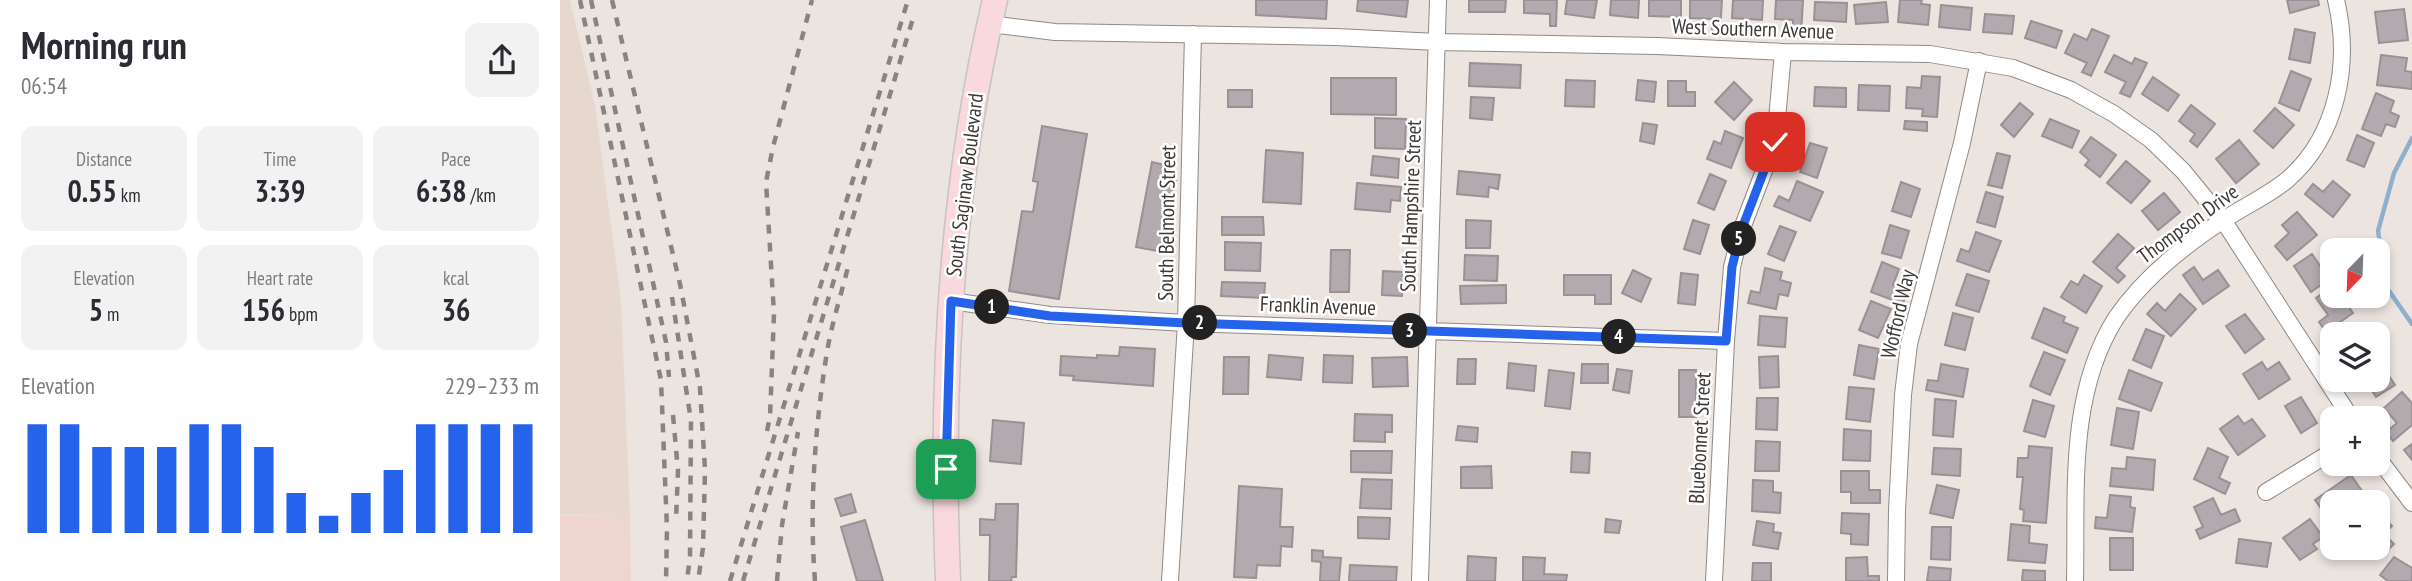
<!DOCTYPE html>
<html lang="en">
<head>
<meta charset="utf-8">
<style>
  body { margin:0; font-family:"PT Sans Narrow",sans-serif; background:#f2f2f3; color:#2b2b33; height:100vh; display:flex; flex-direction:column; font-size:26px; white-space:nowrap }
  * { box-sizing:border-box; margin:0 }
  p { font-size:23px; color:#7c7c81 }
  .icon { flex:none; width:38px; height:38px; fill:none; stroke:currentColor; stroke-width:2; stroke-linecap:round; stroke-linejoin:round }
  .map { position:relative; flex:1; overflow:hidden }
  .drawer { display:flex; flex-direction:column; background:#fff; width:560px }
  .drawer>* { flex:none }
  .needle { width:46px; rotate:203deg }
  .buttons { position:absolute; left:1760px; top:238px; display:grid; gap:14px }
  .buttons a { display:grid; place-items:center; width:70px; height:70px; border-radius:14px; background:#fff; box-shadow:0 4px 10px #0003; font-size:35px }
  .pin { position:absolute; display:grid; place-items:center; width:60px; height:60px; color:#fff; margin:-30px; border-radius:14px; box-shadow:0 4px 10px #0006 }
  .km { position:absolute; width:35px; height:35px; margin:-18px; border-radius:50%; background:#222; color:#fff; font-size:19px; line-height:35px; text-align:center }
  .round { display:grid; place-items:center; flex:none; width:74px; height:74px; border-radius:14px; background:#f2f2f3 }
  .summary { display:flex; align-items:center; justify-content:space-between; height:119px; padding:0 21px }
  h1 { font-size:38px; font-weight:800; line-height:52px }
  .figures { display:grid; grid-template-columns:repeat(3,1fr); gap:10px; height:119px; padding:7px 21px }
  .figures div { display:grid; align-content:center; border-radius:14px; background:#f2f2f3; text-align:center }
  .figures b { font-size:30px; font-weight:800 }
  .figures small { font-size:19px; font-weight:400 }
  .figures p { font-size:19px }
  .chart { height:196px; padding:14px 21px }
  .chart p { display:flex; justify-content:space-between }
  .chart svg { width:100%; height:126px; margin-top:7px; stroke:#2563eb; stroke-width:6 }
  main { display:flex; flex:1; min-height:0 }
  .map>svg:first-child { display:block }
  .commercial { fill:#efd5cf }
  .built { fill:#e6d8ce }
  .lines { fill:none; stroke-linecap:round; stroke-linejoin:round }
  .stream { stroke:#90afcd; stroke-width:4.5 }
  .building { fill:#b2aaae; stroke:#999195; stroke-width:2 }
  .minor-casing { stroke:#908984; stroke-width:18 }
  .primary-casing { stroke:#c4c4c3; stroke-width:27 }
  .minor { stroke:#fff; stroke-width:16 }
  .primary { stroke:#fad9de; stroke-width:24 }
  .rail { stroke:#898481; stroke-width:4.5; stroke-dasharray:9 9; stroke-linecap:butt }
  .route-casing { stroke:#fff; stroke-width:14 }
  .route { stroke:#2563eb; stroke-width:9 }
  .labels { text-anchor:middle; stroke-width:5; stroke-linejoin:round; paint-order:stroke }
  .street-label { font-size:21px; fill:#3c3937; stroke:#fff }
</style>
</head>
<body>
<main>
<section class="drawer">
<div class="summary"><div><h1>Morning run</h1><p>06:54</p></div><a class="round"><svg class="icon" aria-label="share" viewBox="0 0 24 24"><path d="M12 15V3M7 8l5-5 5 5M5 13v7h14v-7"/></svg></a></div>
<div class="figures">
<div><p>Distance</p><b>0.55<small> km</small></b></div>
<div><p>Time</p><b>3:39</b></div>
<div><p>Pace</p><b>6:38<small> /km</small></b></div>
</div>
<div class="figures">
<div><p>Elevation</p><b>5<small> m</small></b></div>
<div><p>Heart rate</p><b>156<small> bpm</small></b></div>
<div><p>kcal</p><b>36</b></div>
</div>
<div class="chart"><p><span>Elevation</span>229–233 m</p>
<svg viewBox="0 0 160 44" preserveAspectRatio="none"><path d="M5 44V6M15 44V6M25 44V14M35 44V14M45 44V14M55 44V6M65 44V6M75 44V14M85 44V30M95 44V38M105 44V30M115 44V22M125 44V6M135 44V6M145 44V6M155 44V6"/></svg>
</div>
</section>
<div class="map">
<svg width="1852" height="581" viewBox="0 0 1852 581">
  <rect width="100%" height="100%" fill="#ece4df"/>
  <!-- commercial -->
  <path class="commercial" d="M 0,515 L 70,517 L 71,581 L 0,581 Z"/>
  <!-- built -->
  <path class="built" d="M 0,0 L 10,0 L 35,106 L 61,301 L 70,517 L 0,514 Z"/>
  <g class="lines">
    <!-- stream -->
    <path class="stream" d="M 1852,138 L 1834,173 L 1818,231 L 1827,288 L 1852,324"/>
  </g>
  <!-- building -->
  <path class="building" d="M 696,0 L 767,0 L 766,19 L 696,15 Z
    M 798,0 L 848,0 L 846,17 L 797,11 Z
    M 909,0 L 946,0 L 945,12 L 909,12 Z
    M 964,0 L 997,0 L 996,26 L 990,26 L 990,14 L 964,13 Z
    M 1007,0 L 1037,0 L 1034,18 L 1005,14 Z
    M 1051,0 L 1079,0 L 1078,18 L 1050,15 Z
    M 1089,0 L 1121,0 L 1121,17 L 1089,16 Z
    M 1130,0 L 1162,0 L 1160,33 L 1152,32 L 1152,19 L 1130,18 Z
    M 1173,0 L 1203,0 L 1202,20 L 1172,18 Z
    M 1216,0 L 1243,0 L 1241,35 L 1233,35 L 1233,20 L 1215,19 Z
    M 1340,0 L 1362,0 L 1361,4 L 1370,5 L 1368,25 L 1338,22 Z
    M 1727,0 L 1758,0 L 1759,5 L 1730,13 Z
    M 1255,2 L 1287,3 L 1286,22 L 1254,20 Z
    M 1326,2 L 1328,22 L 1296,24 L 1294,5 Z
    M 1381,5 L 1412,8 L 1410,30 L 1379,27 Z
    M 1844,9 L 1848,40 L 1819,43 L 1815,12 Z
    M 1425,14 L 1454,16 L 1452,34 L 1423,32 Z
    M 1471,21 L 1502,31 L 1496,48 L 1465,38 Z
    M 1532,29 L 1549,36 L 1531,76 L 1522,72 L 1527,63 L 1505,53 L 1514,34 L 1527,40 Z
    M 1735,29 L 1755,33 L 1750,63 L 1729,59 Z
    M 1554,55 L 1572,64 L 1575,58 L 1587,63 L 1570,97 L 1560,93 L 1566,82 L 1545,72 Z
    M 1821,55 L 1847,58 L 1845,71 L 1852,72 L 1852,89 L 1817,85 Z
    M 910,63 L 961,65 L 960,88 L 909,86 Z
    M 1731,71 L 1751,79 L 1739,111 L 1719,103 Z
    M 1362,76 L 1380,77 L 1377,117 L 1362,116 L 1363,109 L 1346,108 L 1347,87 L 1361,88 Z
    M 1593,77 L 1619,95 L 1608,111 L 1582,94 Z
    M 771,78 L 836,78 L 836,115 L 771,114 Z
    M 1006,80 L 1035,81 L 1034,107 L 1005,106 Z
    M 1078,80 L 1096,82 L 1094,102 L 1076,100 Z
    M 1108,81 L 1126,81 L 1126,92 L 1135,92 L 1135,106 L 1108,106 Z
    M 1174,82 L 1192,100 L 1174,120 L 1155,102 Z
    M 1299,85 L 1330,86 L 1329,111 L 1298,110 Z
    M 1255,87 L 1286,88 L 1286,107 L 1254,106 Z
    M 668,90 L 692,90 L 692,107 L 668,107 Z
    M 1816,93 L 1834,101 L 1830,112 L 1839,116 L 1835,127 L 1826,124 L 1821,136 L 1802,129 Z
    M 911,97 L 934,98 L 932,120 L 910,118 Z
    M 1460,103 L 1473,114 L 1454,137 L 1441,125 Z
    M 1631,105 L 1655,124 L 1637,147 L 1630,141 L 1635,134 L 1619,121 Z
    M 1715,108 L 1734,125 L 1713,148 L 1694,131 Z
    M 815,118 L 846,119 L 845,149 L 815,148 Z
    M 1490,119 L 1519,131 L 1512,148 L 1482,136 Z
    M 1345,121 L 1367,122 L 1367,131 L 1344,129 Z
    M 1083,123 L 1097,125 L 1094,144 L 1080,141 Z
    M 482,126 L 527,134 L 499,299 L 449,291 L 462,211 L 473,212 L 478,182 L 473,181 Z
    M 1165,131 L 1183,138 L 1171,168 L 1147,159 L 1154,141 L 1161,144 Z
    M 1797,135 L 1814,143 L 1804,167 L 1787,160 Z
    M 1531,137 L 1556,155 L 1540,177 L 1525,165 L 1529,160 L 1520,152 Z
    M 1679,140 L 1699,164 L 1676,183 L 1656,159 Z
    M 1250,143 L 1267,148 L 1257,178 L 1240,172 Z
    M 706,150 L 743,153 L 741,204 L 703,202 Z
    M 1437,153 L 1450,156 L 1442,188 L 1428,185 Z
    M 813,156 L 839,159 L 838,178 L 811,175 Z
    M 1566,161 L 1590,181 L 1571,203 L 1547,183 Z
    M 592,162 L 609,166 L 607,179 L 616,181 L 603,252 L 576,247 Z
    M 899,171 L 940,175 L 938,189 L 929,187 L 928,197 L 897,194 Z
    M 1150,174 L 1166,181 L 1154,210 L 1138,203 Z
    M 1237,181 L 1263,192 L 1250,221 L 1214,206 L 1219,196 L 1229,201 Z
    M 1773,181 L 1790,195 L 1773,217 L 1745,194 L 1753,184 L 1763,192 Z
    M 1341,182 L 1360,189 L 1351,217 L 1332,211 Z
    M 797,183 L 841,187 L 840,201 L 831,200 L 830,212 L 795,209 Z
    M 1426,192 L 1443,197 L 1435,227 L 1417,222 Z
    M 1604,193 L 1620,212 L 1598,230 L 1582,211 Z
    M 1737,212 L 1757,235 L 1727,260 L 1715,246 L 1729,233 L 1722,225 Z
    M 662,217 L 703,217 L 704,235 L 662,235 Z
    M 906,220 L 931,221 L 930,248 L 906,248 Z
    M 1133,220 L 1149,225 L 1140,254 L 1124,249 Z
    M 1330,225 L 1349,231 L 1341,258 L 1322,253 Z
    M 1220,226 L 1236,232 L 1224,261 L 1208,254 Z
    M 1416,232 L 1441,241 L 1429,272 L 1397,261 L 1401,249 L 1409,252 Z
    M 1558,234 L 1574,248 L 1556,268 L 1565,276 L 1558,283 L 1533,262 Z
    M 665,242 L 701,243 L 700,271 L 665,270 Z
    M 771,250 L 790,250 L 789,292 L 770,292 Z
    M 1752,254 L 1769,279 L 1751,292 L 1734,266 Z
    M 905,255 L 938,256 L 937,281 L 904,280 Z
    M 1322,262 L 1339,269 L 1333,285 L 1347,291 L 1343,304 L 1311,292 Z
    M 1634,267 L 1643,280 L 1658,270 L 1669,286 L 1643,304 L 1623,275 Z
    M 1205,268 L 1222,272 L 1220,280 L 1231,283 L 1228,296 L 1219,294 L 1216,309 L 1188,303 L 1191,291 L 1200,293 Z
    M 1073,270 L 1091,279 L 1081,302 L 1062,293 Z
    M 823,271 L 843,272 L 842,296 L 822,295 Z
    M 1121,273 L 1138,275 L 1135,305 L 1118,303 Z
    M 1407,274 L 1429,281 L 1419,312 L 1396,305 Z
    M 1004,275 L 1051,275 L 1051,304 L 1035,304 L 1035,295 L 1004,295 Z
    M 1524,275 L 1542,286 L 1526,313 L 1501,297 L 1511,281 L 1518,285 Z
    M 662,282 L 705,283 L 704,298 L 661,296 Z
    M 946,285 L 946,303 L 901,304 L 900,286 Z
    M 1773,286 L 1773,296 L 1781,296 L 1793,313 L 1766,332 L 1759,322 L 1768,315 L 1756,298 Z
    M 1620,294 L 1636,309 L 1611,336 L 1587,314 L 1597,303 L 1605,311 Z
    M 1311,301 L 1331,309 L 1318,338 L 1299,330 Z
    M 1484,308 L 1505,317 L 1503,322 L 1518,328 L 1507,353 L 1472,338 Z
    M 1393,313 L 1413,318 L 1405,350 L 1385,345 Z
    M 1685,314 L 1704,339 L 1685,353 L 1666,326 Z
    M 1200,316 L 1227,318 L 1225,347 L 1198,345 Z
    M 1796,323 L 1803,334 L 1779,334 Z
    M 1586,329 L 1604,336 L 1591,368 L 1573,360 Z
    M 1299,345 L 1319,349 L 1314,379 L 1294,375 Z
    M 560,347 L 595,349 L 593,386 L 513,380 L 514,376 L 500,375 L 501,356 L 537,358 L 537,355 L 559,356 Z
    M 1484,352 L 1505,360 L 1490,395 L 1470,386 Z
    M 709,355 L 743,358 L 741,380 L 707,377 Z
    M 764,355 L 793,356 L 792,383 L 763,382 Z
    M 1218,356 L 1219,387 L 1200,388 L 1199,357 Z
    M 664,357 L 689,357 L 688,394 L 663,394 Z
    M 847,357 L 848,386 L 813,387 L 812,358 Z
    M 898,359 L 916,359 L 915,384 L 897,384 Z
    M 1818,359 L 1835,385 L 1816,397 L 1805,380 L 1818,380 Z
    M 1702,362 L 1707,370 L 1719,362 L 1730,379 L 1699,399 L 1683,374 Z
    M 949,363 L 976,366 L 974,391 L 947,388 Z
    M 1022,364 L 1048,364 L 1048,383 L 1021,383 Z
    M 1381,364 L 1408,369 L 1403,397 L 1366,390 L 1368,380 L 1378,381 Z
    M 1057,369 L 1072,371 L 1069,393 L 1053,390 Z
    M 989,370 L 1014,373 L 1010,409 L 985,406 Z
    M 1119,370 L 1136,370 L 1136,417 L 1119,417 Z
    M 1569,370 L 1602,383 L 1591,411 L 1559,399 Z
    M 1289,387 L 1314,389 L 1310,422 L 1286,419 Z
    M 1842,392 L 1852,403 L 1852,425 L 1833,441 L 1826,432 L 1837,423 L 1824,408 Z
    M 1741,397 L 1757,423 L 1741,433 L 1725,406 Z
    M 1197,398 L 1218,398 L 1217,430 L 1196,429 Z
    M 1375,399 L 1396,401 L 1393,437 L 1373,435 Z
    M 1473,400 L 1494,406 L 1485,437 L 1464,431 Z
    M 1557,408 L 1579,412 L 1573,449 L 1551,445 Z
    M 795,414 L 832,415 L 832,432 L 825,432 L 825,442 L 794,441 Z
    M 1678,416 L 1684,424 L 1692,419 L 1705,436 L 1678,455 L 1660,429 Z
    M 433,420 L 464,423 L 461,464 L 430,461 Z
    M 898,426 L 918,428 L 917,442 L 896,440 Z
    M 1284,429 L 1311,431 L 1310,461 L 1283,460 Z
    M 1196,441 L 1220,442 L 1219,471 L 1195,471 Z
    M 1852,444 L 1852,460 L 1844,450 Z
    M 1469,446 L 1492,448 L 1486,523 L 1463,521 L 1464,510 L 1460,509 L 1463,477 L 1457,477 L 1458,458 L 1468,458 Z
    M 1374,448 L 1401,449 L 1400,476 L 1372,474 Z
    M 1648,448 L 1668,457 L 1659,478 L 1670,483 L 1665,494 L 1634,479 Z
    M 791,451 L 832,451 L 831,473 L 791,472 Z
    M 1012,452 L 1030,453 L 1029,473 L 1011,472 Z
    M 1567,457 L 1595,460 L 1593,490 L 1550,486 L 1552,468 L 1566,469 Z
    M 931,466 L 932,488 L 901,488 L 901,467 Z
    M 1281,471 L 1309,471 L 1309,490 L 1320,490 L 1320,503 L 1291,503 L 1291,492 L 1281,492 Z
    M 1791,475 L 1809,501 L 1773,502 L 1773,525 L 1755,500 Z
    M 802,479 L 832,480 L 831,509 L 800,508 Z
    M 1193,480 L 1213,481 L 1213,492 L 1221,493 L 1220,513 L 1192,511 Z
    M 1377,485 L 1399,490 L 1393,518 L 1370,513 Z
    M 679,486 L 722,489 L 720,527 L 733,527 L 732,547 L 721,546 L 720,566 L 697,565 L 696,578 L 674,577 Z
    M 291,494 L 296,512 L 281,516 L 275,499 Z
    M 1550,495 L 1571,497 L 1570,507 L 1575,508 L 1572,532 L 1535,528 L 1536,517 L 1547,518 Z
    M 1653,498 L 1661,515 L 1675,509 L 1680,521 L 1640,539 L 1636,530 L 1643,527 L 1634,507 Z
    M 436,504 L 458,504 L 456,577 L 452,577 L 451,581 L 429,581 L 430,535 L 420,535 L 420,519 L 435,520 Z
    M 1818,512 L 1832,526 L 1824,534 L 1834,544 L 1820,558 L 1810,548 L 1818,548 Z
    M 1282,513 L 1309,514 L 1308,545 L 1291,544 L 1291,534 L 1281,533 Z
    M 798,517 L 830,518 L 829,539 L 798,538 Z
    M 1046,519 L 1061,521 L 1059,533 L 1045,532 Z
    M 1750,519 L 1763,537 L 1753,544 L 1757,549 L 1740,560 L 1723,538 Z
    M 305,520 L 323,581 L 297,581 L 281,527 Z
    M 1197,521 L 1214,524 L 1213,532 L 1221,533 L 1218,549 L 1193,545 Z
    M 1451,524 L 1470,526 L 1469,543 L 1487,545 L 1485,563 L 1448,560 Z
    M 1372,527 L 1391,527 L 1390,560 L 1371,559 Z
    M 1550,538 L 1573,538 L 1573,570 L 1550,570 Z
    M 1679,539 L 1711,543 L 1707,567 L 1676,563 Z
    M 752,550 L 763,551 L 763,557 L 781,558 L 779,581 L 760,581 L 761,562 L 752,561 Z
    M 908,556 L 936,558 L 935,581 L 907,581 Z
    M 963,557 L 985,558 L 984,574 L 1007,575 L 1006,581 L 963,581 Z
    M 1307,557 L 1308,576 L 1319,576 L 1319,581 L 1286,581 L 1286,558 Z
    M 1834,557 L 1852,568 L 1852,581 L 1828,581 L 1820,575 Z
    M 1193,563 L 1211,563 L 1211,581 L 1192,581 Z
    M 790,565 L 837,567 L 836,581 L 789,581 Z
    M 1369,567 L 1391,569 L 1390,581 L 1367,581 Z
    M 1463,570 L 1485,571 L 1485,581 L 1462,581 Z"/>
  <g class="lines">
    <defs>
      <path id="minor" d="M 430,24 L 495,32 L 776,37 L 877,42 L 1097,46 L 1223,52 L 1370,54 L 1453,68 L 1511,90 L 1554,114 L 1591,140 L 1623,171 L 1663,220 L 1791,418
        M 391,301 L 490,315 L 626,323 L 1166,341
        M 1818,458 L 1852,503
        M 1706,492 L 1773,451
        M 610,581 L 626,323 L 633,34
        M 860,581 L 878,0
        M 1154,581 L 1166,341 L 1172,267 L 1181,231 L 1215,142 L 1223,52
        M 1336,581 L 1337,510 L 1343,395 L 1349,344 L 1402,143 L 1419,61
        M 1515,581 C 1517,494 1507,395 1556,318 C 1584,277 1623,246 1665,219 C 1685,206 1709,195 1727,180 C 1778,136 1791,63 1776,0"/>
      <path id="primary" d="M 388,581 C 380,387 390,189 435,0"/>
    </defs>
    <!-- minor casing -->
    <use href="#minor" class="minor-casing"/>
    <!-- primary casing -->
    <use href="#primary" class="primary-casing"/>
    <!-- minor -->
    <use href="#minor" class="minor"/>
    <!-- primary -->
    <use href="#primary" class="primary"/>
    <!-- rail -->
    <path class="rail" d="M 20,0 L 101,380 L 107,529 L 106,581
      M 31,0 L 106,342 L 109,377
      M 52,0 L 120,284 L 140,388 L 145,470 L 143,548 L 138,581
      M 112,297 L 131,421 L 130,556 L 127,581
      M 113,415 L 118,471 L 116,520
      M 207,431 L 210,417 L 214,314 L 206,182 L 213,147 L 252,0
      M 170,581 L 348,0
      M 183,581 L 354,15
      M 217,581 L 222,525 L 238,432
      M 255,581 C 249,506 255,426 267,352 C 272,322 282,292 289,263"/>
  </g>
  <g class="lines">
    <defs>
      <path id="route" d="M 386,469 L 391,301 L 490,316 L 626,323 L 1166,341 L 1172,267 L 1181,231 L 1215,142"/>
    </defs>
    <!-- route casing -->
    <use href="#route" class="route-casing"/>
    <!-- route -->
    <use href="#route" class="route"/>
  </g>
  <g class="labels">
    <!-- street labels -->
    <g class="street-label">
      <text transform="translate(1193 29) rotate(2)" y="7">West Southern Avenue</text>
      <text transform="translate(405 185) rotate(-83)" y="7">South Saginaw Boulevard</text>
      <text transform="translate(851 206) rotate(-88)" y="7">South Hampshire Street</text>
      <text transform="translate(607 223) rotate(-89)" y="7">South Belmont Street</text>
      <text transform="translate(1628 224) rotate(-36)" y="7">Thompson Drive</text>
      <text transform="translate(758 306) rotate(2)" y="7">Franklin Avenue</text>
      <text transform="translate(1338 314) rotate(-77)" y="7">Wofford Way</text>
      <text transform="translate(1140 438) rotate(-87)" y="7">Bluebonnet Street</text>
    </g>
  </g>
</svg>
<div class="buttons">
<a><svg class="needle" viewBox="-14 -14 28 28"><path d="M0-13l5 13h-10z" fill="#e53935"/><path d="M0 13l5-13h-10z" fill="#7c7c81"/></svg></a>
<a><svg class="icon" aria-label="layers" viewBox="0 0 24 24"><path d="M12 4l9 5-9 5-9-5zM3 14l9 5 9-5"/></svg></a>
<a>+</a>
<a>−</a>
</div>
<div class="pin" style="left:386px;top:469px;background:#1e9e55"><svg class="icon" aria-label="arrive" viewBox="0 0 24 24"><path d="M6 21V4h12l-3 4 3 4H6"/></svg></div>
<div class="pin" style="left:1215px;top:142px;background:#d93025"><svg class="icon" aria-label="check" viewBox="0 0 24 24"><path d="M5 12l5 5 9-10"/></svg></div>
<b class="km" style="left:432px;top:307px">1</b>
<b class="km" style="left:640px;top:323px">2</b>
<b class="km" style="left:850px;top:331px">3</b>
<b class="km" style="left:1059px;top:337px">4</b>
<b class="km" style="left:1179px;top:239px">5</b>
</div>
</main>
</body>
</html>
